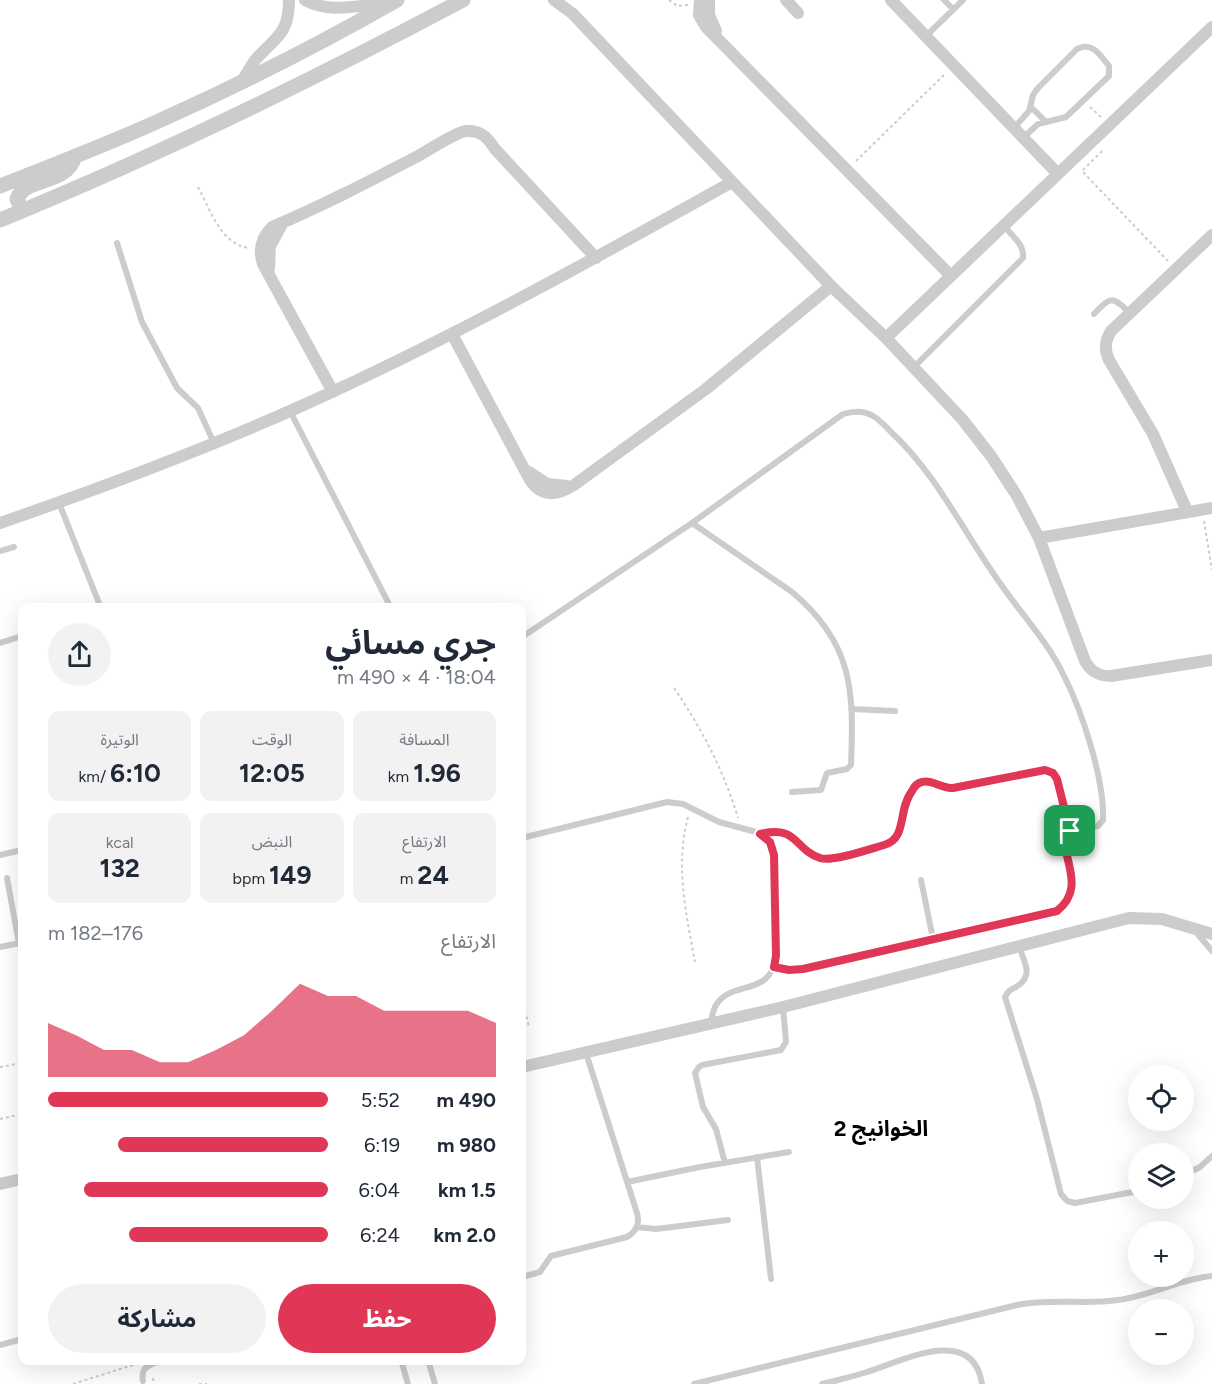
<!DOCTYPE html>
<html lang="ar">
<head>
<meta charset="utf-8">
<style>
  body { margin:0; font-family:Figtree,"Noto Sans Arabic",sans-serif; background:#f2f2f3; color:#1f2937; direction:rtl; height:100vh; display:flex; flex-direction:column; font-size:22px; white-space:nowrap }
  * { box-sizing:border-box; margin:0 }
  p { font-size:20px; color:#747a83 }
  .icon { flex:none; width:33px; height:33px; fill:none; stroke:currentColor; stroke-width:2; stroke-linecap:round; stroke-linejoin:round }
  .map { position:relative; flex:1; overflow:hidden; direction:ltr }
  .details { position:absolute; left:18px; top:603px; width:508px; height:762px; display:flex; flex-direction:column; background:#fff; border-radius:12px; box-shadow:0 6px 24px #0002; direction:rtl }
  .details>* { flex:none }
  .tools { position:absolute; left:1128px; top:1065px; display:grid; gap:12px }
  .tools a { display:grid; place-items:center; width:66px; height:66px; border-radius:50%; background:#fff; box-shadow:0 6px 24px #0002; font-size:30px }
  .pin { position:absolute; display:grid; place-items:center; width:51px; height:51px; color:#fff; margin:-26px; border-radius:12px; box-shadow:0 3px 9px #0006 }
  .round { display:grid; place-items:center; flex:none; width:63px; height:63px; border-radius:32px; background:#f2f2f3 }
  .head { display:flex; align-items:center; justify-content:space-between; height:102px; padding:0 30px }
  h1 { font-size:33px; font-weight:700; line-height:45px }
  .figures { display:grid; grid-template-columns:repeat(3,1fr); gap:9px; height:102px; padding:6px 30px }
  .figures div { display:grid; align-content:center; border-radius:12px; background:#f2f2f3; text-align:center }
  .figures b { font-size:26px; font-weight:700 }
  .figures small { font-size:16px; font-weight:400 }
  .figures p { font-size:16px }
  .chart { height:168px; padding:12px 30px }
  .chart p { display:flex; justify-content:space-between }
  .chart svg { width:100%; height:108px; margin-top:6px; fill:#df3755; opacity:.7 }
  .cta { display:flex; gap:12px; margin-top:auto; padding:12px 30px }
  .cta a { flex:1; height:69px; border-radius:36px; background:#df3755; color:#fff; font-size:24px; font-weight:700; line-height:69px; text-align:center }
  .cta a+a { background:#f2f2f3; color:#1f2937 }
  ul { padding:0 30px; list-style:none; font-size:20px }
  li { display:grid; grid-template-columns:96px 72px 1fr; align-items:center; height:45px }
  li i { height:15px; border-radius:8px; background:#df3755 }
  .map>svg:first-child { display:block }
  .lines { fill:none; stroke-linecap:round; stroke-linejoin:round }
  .path { stroke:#ccc; stroke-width:2; stroke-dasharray:3 3; stroke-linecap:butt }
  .service { stroke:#ccc; stroke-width:6 }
  .minor { stroke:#ccc; stroke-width:12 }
  .tertiary { stroke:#ccc; stroke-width:15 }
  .route-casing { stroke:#fff; stroke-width:12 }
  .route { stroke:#df3755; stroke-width:8 }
  .labels { text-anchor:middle; stroke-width:6; stroke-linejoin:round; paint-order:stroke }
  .district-label { font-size:22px; font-weight:bold; fill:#000; stroke:#fff }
</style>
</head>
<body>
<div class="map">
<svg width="1212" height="1384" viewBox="0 0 1212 1384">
  <rect width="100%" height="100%" fill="#fff"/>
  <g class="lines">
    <!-- path -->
    <path class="path" d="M 669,0 L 677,6 L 688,5
      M 1090,107 L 1101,117
      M 1102,151 L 1082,171 L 1168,261
      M 856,161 L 946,73
      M 198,187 C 210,209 221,245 249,248
      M 1204,521 L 1212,570
      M 674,688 C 702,729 724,771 738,818
      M 688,817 C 675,866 686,913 695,962
      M 770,831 C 793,829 802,853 822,859 C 834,862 871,849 884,845 C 908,837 898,810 912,791 C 915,787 917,783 922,782 C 931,779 941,788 953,788 L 1045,770 C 1063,775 1064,807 1068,823
      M 522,999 L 529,1027
      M 0,1067 L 22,1063
      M 0,1119 L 22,1114
      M 153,1378 L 154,1384
      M 73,1384 L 136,1364
      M 199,1384 L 207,1384"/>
    <!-- service -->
    <path class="service" d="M 944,0 L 953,9
      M 926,36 L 963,0
      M 1031,107 L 1045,121
      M 1014,128 L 1029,111 L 1033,95 L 1038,88 L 1077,49 C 1092,41 1100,55 1109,66 L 1109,76 L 1066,117 L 1038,124 L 1024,137
      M 117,243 L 142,322 L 177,388 L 198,408 L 214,443
      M 1094,314 C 1111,296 1112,296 1130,313
      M 914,367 L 1023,258 C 1025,245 1012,236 1004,226
      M 290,411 L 391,608
      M 59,503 L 101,608
      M 692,523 L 792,592 C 853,643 854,690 851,765 L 847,769 L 827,773 L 821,790 L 792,792
      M 0,551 L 14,547
      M 522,637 L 692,523 L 843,414 C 853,411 864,410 873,416 C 880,420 885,426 890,431 C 937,474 965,535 1002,586 C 1023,616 1048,642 1064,676 C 1082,711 1105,781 1103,820 L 1098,826 L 1074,830 L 1067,834 C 1059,864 1091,894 1050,914 L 803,969 L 789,970 L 774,967
      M 0,643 L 22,636
      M 852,709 L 895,711
      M 522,838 L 667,802 L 683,804 L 719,822 L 760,833 C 768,839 772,845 774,855 L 776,956 C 771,998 732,979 716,1005 C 713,1010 712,1018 710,1024
      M 0,855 L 22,850
      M 7,878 L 19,944
      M 921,880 L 933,939
      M 1196,932 L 1212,951
      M 0,947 L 20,943
      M 1019,947 C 1025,963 1034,976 1016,987 C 1010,990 1008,991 1005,997 L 1037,1099 L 1061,1194 L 1067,1201 L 1075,1203 L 1138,1191
      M 757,1157 L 771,1279
      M 725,1163 L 716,1129 L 703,1107 L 695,1073 L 699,1067 L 702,1065 L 781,1050 L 786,1042 L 783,1007
      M 1184,1175 L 1200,1167 L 1212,1156
      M 627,1182 L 700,1167 L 789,1152
      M 637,1227 L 656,1229 L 728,1220
      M 522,1277 L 540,1272 L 551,1256 L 627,1237 C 636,1232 640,1224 637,1213 L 586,1053
      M 0,1345 L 22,1339
      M 401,1360 L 408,1384
      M 428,1360 L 435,1384
      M 143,1381 C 140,1365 152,1364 165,1360
      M 694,1384 L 1017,1305 C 1053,1298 1084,1305 1118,1300 C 1151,1296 1179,1279 1212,1276
      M 822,1384 C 837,1380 852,1377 867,1372 C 900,1362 973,1323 982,1384"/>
    <!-- minor -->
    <path class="minor" d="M 305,0 C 332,15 362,4 391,3
      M 554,0 L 573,14 L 831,286 L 886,338 L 962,419 L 991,456 L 1017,496 L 1039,538 L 1085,661 C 1091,672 1099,676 1111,676 L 1212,660
      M 700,0 L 699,15 L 706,27 L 951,276
      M 709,0 L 709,15 L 716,31
      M 786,0 L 798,13
      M 891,0 L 1058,174
      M 241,83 C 246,75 250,67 256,59 C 276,37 289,34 289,0
      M 269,269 L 270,246 L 281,226
      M 452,334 L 530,480 C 542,498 558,495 574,485 L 706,389 L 831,286
      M 886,338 L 1212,27
      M 333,392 L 263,264 C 258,249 261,238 272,227 C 322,206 370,181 418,156 C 429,150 456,132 466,131 C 481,130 488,138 495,149 L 596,258
      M 529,472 L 547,484 L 567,486
      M 1187,511 L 1153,434 L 1109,360 C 1104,349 1105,341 1111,331 L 1212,235
      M 0,523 C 113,484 225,442 334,391 C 470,328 601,255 732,182
      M 1039,538 L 1212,508
      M 522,1067 L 783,1007 L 1129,918 L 1162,919 L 1212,934
      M 0,1184 L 22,1179"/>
    <!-- tertiary -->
    <path class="tertiary" d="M 0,186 C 54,165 108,144 161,120 C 241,84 320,44 397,0
      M 22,210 L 17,199 C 25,176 67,186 75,156
      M 0,220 C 159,155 311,81 463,0"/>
  </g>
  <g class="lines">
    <defs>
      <path id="route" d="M 1045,770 L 1053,773 L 1057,779 L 1070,831 C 1053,850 1091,884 1057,911 L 803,969 L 789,970 L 774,967 L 776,956 L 774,855 L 770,842 L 760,834 C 799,825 793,849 820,858 C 833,862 870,849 884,845 C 908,838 897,811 912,791 C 914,787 917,783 922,782 C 931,779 941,788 953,788 Z"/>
    </defs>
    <!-- route casing -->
    <use href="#route" class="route-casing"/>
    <!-- route -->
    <use href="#route" class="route"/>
  </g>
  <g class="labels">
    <!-- district labels -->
    <g class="district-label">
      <text x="881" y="1136">الخوانيج 2</text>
    </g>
  </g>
</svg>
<div class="tools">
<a><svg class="icon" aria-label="locate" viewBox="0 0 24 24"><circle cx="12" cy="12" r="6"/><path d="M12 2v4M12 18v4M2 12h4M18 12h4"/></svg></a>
<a><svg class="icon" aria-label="layers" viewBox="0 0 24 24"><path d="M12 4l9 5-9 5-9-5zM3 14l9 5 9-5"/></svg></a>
<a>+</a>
<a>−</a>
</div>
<div class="pin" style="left:1070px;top:831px;background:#1e9e55"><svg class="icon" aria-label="arrive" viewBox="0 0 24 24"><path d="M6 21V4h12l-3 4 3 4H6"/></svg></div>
<section class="details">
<div class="head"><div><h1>جري مسائي</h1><p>18:04 · 4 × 490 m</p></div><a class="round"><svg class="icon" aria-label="share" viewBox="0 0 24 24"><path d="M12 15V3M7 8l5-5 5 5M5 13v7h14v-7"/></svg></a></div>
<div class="figures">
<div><p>المسافة</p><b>1.96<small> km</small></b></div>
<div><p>الوقت</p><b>12:05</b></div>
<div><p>الوتيرة</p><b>6:10<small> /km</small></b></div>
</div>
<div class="figures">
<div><p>الارتفاع</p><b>24<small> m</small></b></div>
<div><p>النبض</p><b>149<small> bpm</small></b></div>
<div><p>kcal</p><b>132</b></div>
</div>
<div class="chart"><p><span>الارتفاع</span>176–182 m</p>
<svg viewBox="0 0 160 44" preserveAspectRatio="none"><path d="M0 44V22L10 27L20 33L30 33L40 38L50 38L60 33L70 27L80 17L90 6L100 11L110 11L120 17L130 17L140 17L150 17L160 22V44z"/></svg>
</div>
<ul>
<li><b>490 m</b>5:52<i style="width:100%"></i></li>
<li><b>980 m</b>6:19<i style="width:75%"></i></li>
<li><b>1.5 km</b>6:04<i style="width:87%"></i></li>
<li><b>2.0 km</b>6:24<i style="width:71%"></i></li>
</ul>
<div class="cta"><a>حفظ</a><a>مشاركة</a></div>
</section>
</div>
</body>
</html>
